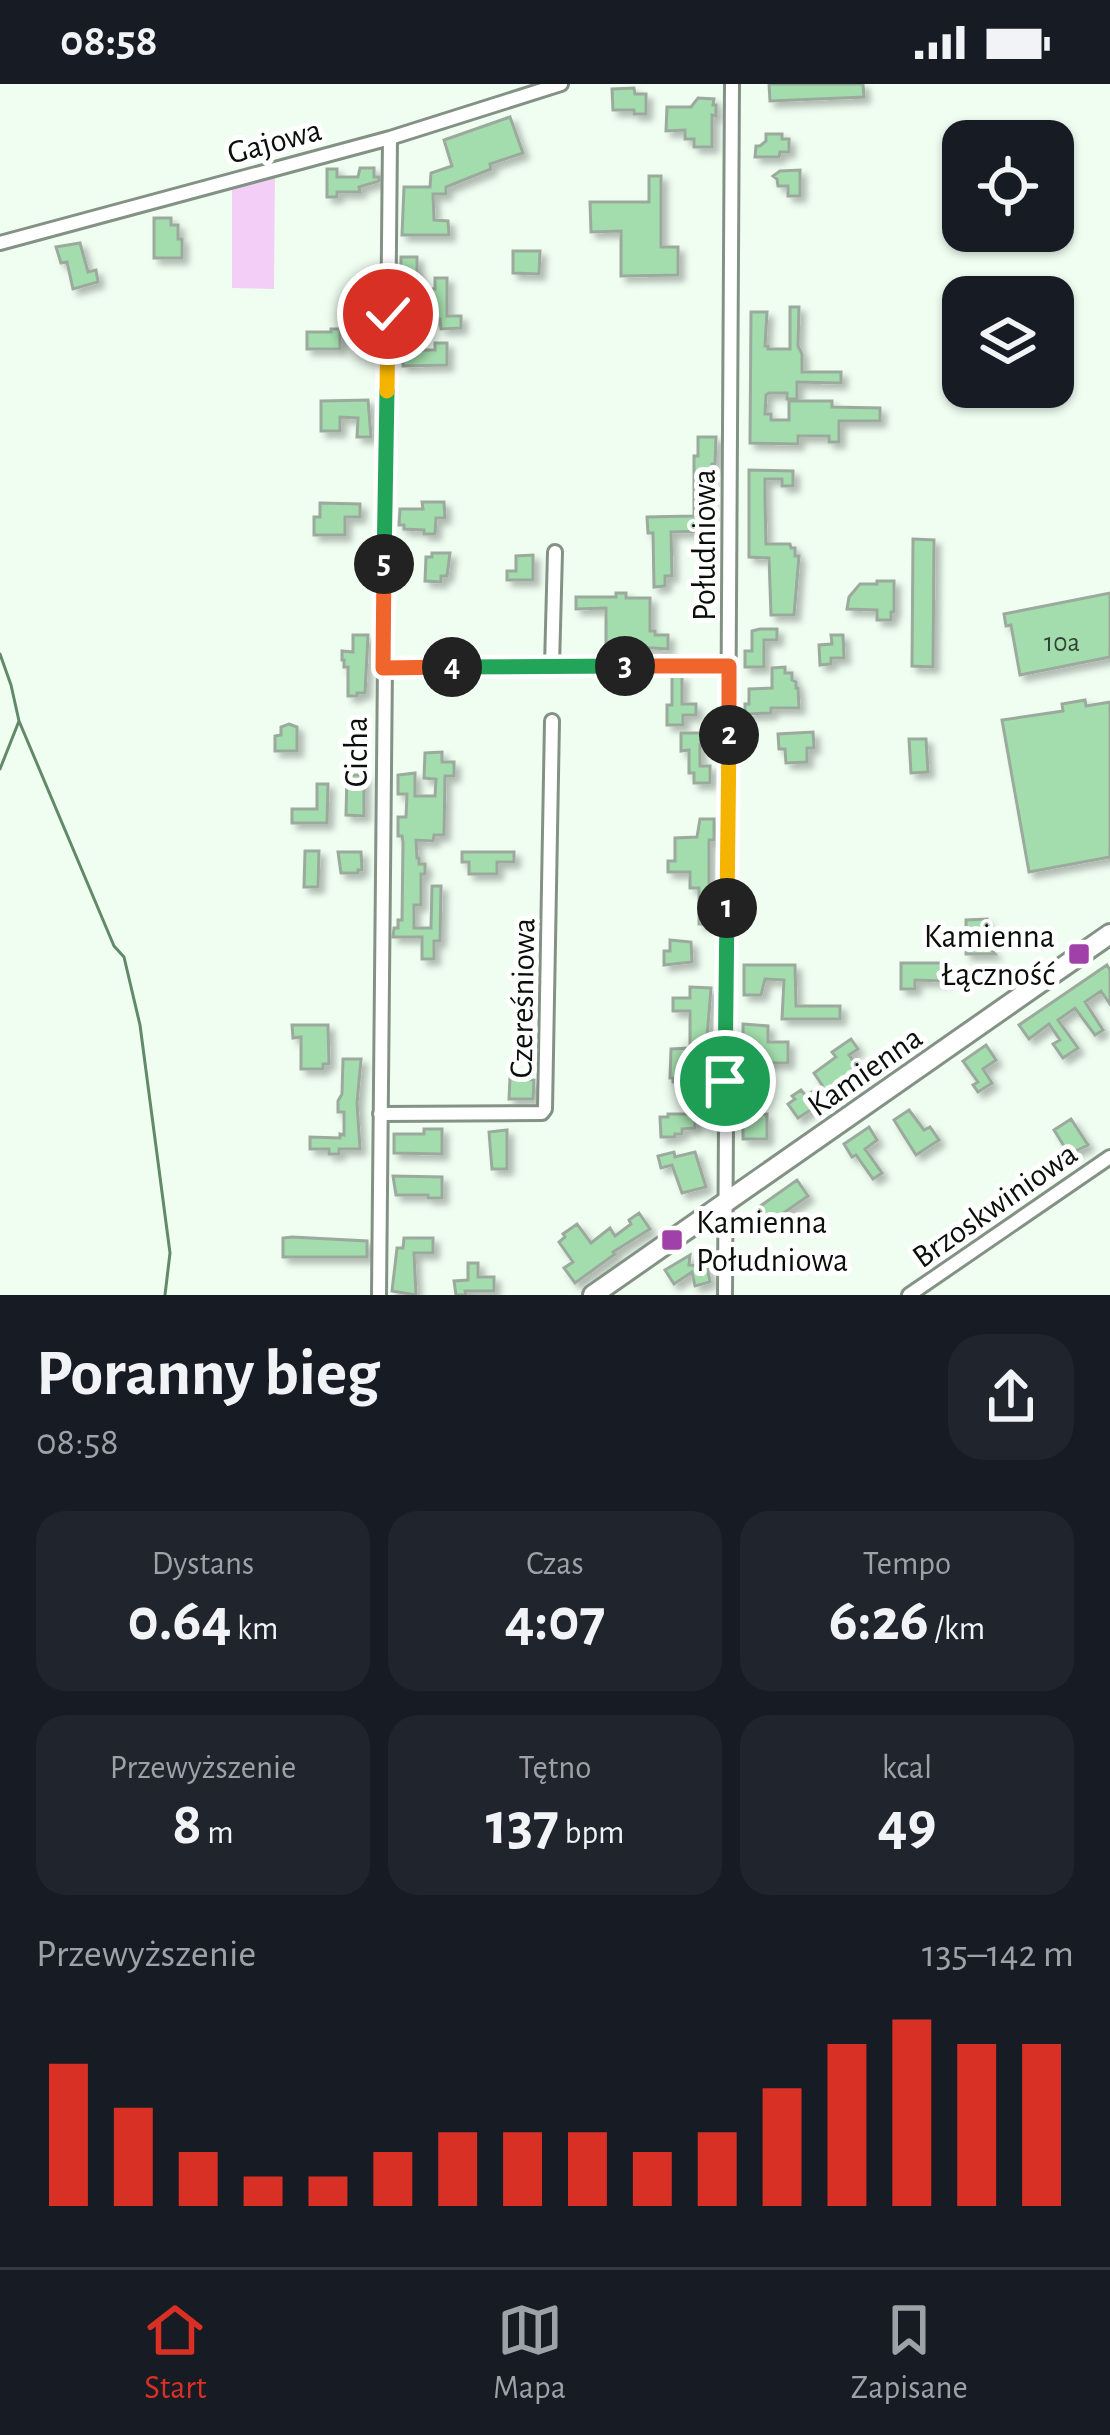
<!DOCTYPE html>
<html lang="pl">
<head>
<meta charset="utf-8">
<style>
  body { margin:0; font-family:"Alegreya Sans",sans-serif; background:#20242c; color:#f1f3f6; height:100vh; display:flex; flex-direction:column; font-size:45px; white-space:nowrap }
  * { box-sizing:border-box; margin:0 }
  p { font-size:39px; color:#9ea1a6 }
  .icon { flex:none; width:66px; height:66px; fill:none; stroke:currentColor; stroke-width:2; stroke-linecap:round; stroke-linejoin:round }
  .map { position:relative; height:1211px; overflow:hidden }
  .details { display:flex; flex-direction:column; background:#171b24; flex:1 }
  .details>* { flex:none }
  .controls { position:absolute; left:942px; top:36px; display:grid; gap:24px }
  .controls a { display:grid; place-items:center; width:132px; height:132px; border-radius:24px; background:#171b24; box-shadow:0 3px 9px #0004; font-size:60px }
  .pin { position:absolute; display:grid; place-items:center; width:102px; height:102px; color:#fff; margin:-51px; border:6px solid #fff; border-radius:50%; box-shadow:0 3px 12px #0007 }
  .km { position:absolute; width:60px; height:60px; margin:-30px; border-radius:50%; background:#222; color:#fff; font-size:33px; line-height:60px; text-align:center }
  .round { display:grid; place-items:center; flex:none; width:126px; height:126px; border-radius:36px; background:#20242c }
  .headline { display:flex; align-items:center; justify-content:space-between; height:204px; padding:0 36px }
  h1 { font-size:66px; font-weight:700; line-height:90px }
  .stats { display:grid; grid-template-columns:repeat(3,1fr); gap:18px; height:204px; padding:12px 36px }
  .stats div { display:grid; align-content:center; border-radius:30px; background:#20242c; text-align:center }
  .stats b { font-size:60px; font-weight:700 }
  .stats small { font-size:33px; font-weight:400 }
  .stats p { font-size:33px }
  .chart { height:336px; padding:24px 36px }
  .chart p { display:flex; justify-content:space-between }
  .chart svg { width:100%; height:216px; margin-top:12px; stroke:#d93025; stroke-width:6 }
  .status { display:flex; justify-content:space-between; align-items:center; height:84px; padding:0 60px; background:#171b24; direction:ltr }
  .status svg { height:33px; fill:currentColor }
  .dock { display:flex; justify-content:space-around; align-items:center; height:168px; border-top:3px solid #363941; background:#171b24; font-size:33px; color:#9ea1a6 }
  .dock a { display:grid; justify-items:center; gap:6px }
  .dock .active { color:#d93025 }
  .map>svg:first-child { display:block }
  .green { fill:#f3cef6 }
  .lines { fill:none; stroke-linecap:round; stroke-linejoin:round }
  .stream { stroke:#608a68; stroke-width:3 }
  .building { fill:#a3ddad; stroke:#9caa9e; stroke-width:3; filter:url(#shadow) }
  .street-casing { stroke:#849286; stroke-width:18 }
  .secondary-casing { stroke:#849286; stroke-width:24 }
  .street { stroke:#fff; stroke-width:12 }
  .secondary { stroke:#fff; stroke-width:18 }
  .split-1-casing { stroke:#fff; stroke-width:24 }
  .split-2-casing { stroke:#fff; stroke-width:24 }
  .split-3-casing { stroke:#fff; stroke-width:24 }
  .split-4-casing { stroke:#fff; stroke-width:24 }
  .split-5-casing { stroke:#fff; stroke-width:24 }
  .split-6-casing { stroke:#fff; stroke-width:24 }
  .split-7-casing { stroke:#fff; stroke-width:24 }
  .split-1 { stroke:#22a559; stroke-width:15 }
  .split-2 { stroke:#f5b400; stroke-width:15 }
  .split-3 { stroke:#f0652b; stroke-width:15 }
  .split-4 { stroke:#22a559; stroke-width:15 }
  .split-5 { stroke:#f0652b; stroke-width:15 }
  .split-6 { stroke:#22a559; stroke-width:15 }
  .split-7 { stroke:#f5b400; stroke-width:15 }
  .poi-dot { fill:#a041aa; stroke:#fff; stroke-width:4.5 }
  .labels { text-anchor:middle; stroke-width:10; stroke-linejoin:round; paint-order:stroke }
  .number-label { font-size:27px; fill:#314234 }
  .street-label { font-size:33px; fill:#0b0f0b; stroke:#fff }
  .poi-label { font-size:33px; fill:#0b0f0b; stroke:#fff; text-anchor:end }
</style>
</head>
<body>
<div class="status"><b>08:58</b><svg viewBox="0 0 49 12"><path d="M0 12V9h3v3zM5 12V6h3v6zM10 12V3h3v9zM15 12V0h3v12zM26 1h20v11H26zM47 4h2v5h-2z"/></svg></div>
<div class="map">
<svg width="1110" height="1211" viewBox="0 0 1110 1211">
  <defs>
    <filter id="shadow"><feDropShadow dx="5.5" dy="5.5" stdDeviation="3" flood-color="#0004"/></filter>
  </defs>
  <rect width="100%" height="100%" fill="#f0fef2"/>
  <!-- green -->
  <path class="green" d="M 275,88 L 274,205 L 232,204 L 232,101 Z"/>
  <g class="lines">
    <!-- stream -->
    <path class="stream" d="M 0,570 L 11,601 L 19,637 L 0,685
      M 19,637 L 114,862 L 124,873 L 140,941 L 170,1169 L 165,1211"/>
  </g>
  <!-- building -->
  <path class="building" d="M 769,0 L 863,0 L 864,13 L 770,17 Z
    M 634,4 L 635,10 L 646,10 L 646,30 L 634,30 L 634,26 L 613,26 L 612,5 Z
    M 698,14 L 714,15 L 713,21 L 716,21 L 716,32 L 712,31 L 712,63 L 694,63 L 694,55 L 685,55 L 685,46 L 666,47 L 667,23 L 691,23 Z
    M 510,33 L 523,69 L 490,80 L 491,85 L 446,103 L 446,110 L 433,110 L 434,136 L 448,137 L 449,151 L 402,151 L 404,103 L 430,103 L 431,89 L 452,82 L 444,56 Z
    M 766,50 L 782,50 L 782,55 L 789,55 L 789,68 L 780,68 L 779,73 L 755,73 L 756,62 L 760,62 L 766,57 Z
    M 360,84 L 374,84 L 374,93 L 379,93 L 379,97 L 359,103 L 360,108 L 337,108 L 337,113 L 327,113 L 327,85 L 337,85 L 337,93 L 358,93 Z
    M 800,86 L 800,112 L 788,112 L 788,102 L 778,102 L 777,95 L 773,92 L 780,87 Z
    M 649,92 L 661,92 L 661,163 L 678,163 L 678,191 L 621,192 L 621,147 L 591,148 L 590,118 L 649,118 Z
    M 154,134 L 171,134 L 171,141 L 178,141 L 178,155 L 182,155 L 182,174 L 154,174 Z
    M 80,159 L 88,188 L 96,186 L 98,198 L 73,205 L 67,178 L 61,179 L 56,163 Z
    M 513,167 L 540,167 L 539,190 L 513,189 Z
    M 401,173 L 417,173 L 417,205 L 435,205 L 435,194 L 447,194 L 447,232 L 461,232 L 461,244 L 441,245 L 440,235 L 400,235 Z
    M 790,223 L 799,223 L 798,262 L 802,270 L 802,288 L 841,288 L 841,299 L 797,298 L 797,315 L 787,315 L 787,309 L 769,309 L 766,311 L 765,330 L 771,330 L 771,336 L 789,336 L 789,317 L 832,317 L 832,323 L 880,324 L 880,337 L 839,337 L 839,358 L 829,358 L 829,352 L 798,352 L 798,360 L 750,359 L 751,228 L 767,228 L 765,262 L 768,262 L 768,265 L 790,265 Z
    M 331,245 L 340,245 L 340,265 L 307,265 L 307,248 L 331,248 Z
    M 435,259 L 447,259 L 447,281 L 403,282 L 403,266 L 407,266 L 407,262 L 417,262 L 417,266 L 435,266 Z
    M 368,316 L 371,353 L 357,353 L 358,334 L 340,333 L 340,347 L 321,347 L 321,317 Z
    M 698,353 L 716,353 L 715,380 L 712,380 L 710,411 L 711,447 L 671,448 L 672,492 L 665,492 L 665,502 L 654,503 L 653,449 L 648,449 L 647,433 L 694,432 L 694,372 L 698,372 Z
    M 749,386 L 793,387 L 793,402 L 782,402 L 782,395 L 765,395 L 765,415 L 766,460 L 790,460 L 791,464 L 795,464 L 795,472 L 799,472 L 794,531 L 771,531 L 769,474 L 749,473 Z
    M 422,418 L 444,418 L 445,434 L 436,434 L 435,450 L 424,450 L 424,446 L 404,445 L 404,441 L 399,441 L 400,425 L 423,425 Z
    M 320,419 L 360,420 L 360,433 L 345,433 L 345,451 L 314,451 L 314,433 L 320,433 Z
    M 913,455 L 934,456 L 933,583 L 912,582 Z
    M 432,469 L 450,469 L 447,492 L 441,492 L 441,498 L 425,497 L 426,473 L 432,473 Z
    M 533,471 L 533,496 L 507,496 L 507,487 L 516,487 L 516,472 Z
    M 877,497 L 894,497 L 894,528 L 891,528 L 891,536 L 877,536 L 877,526 L 847,525 L 849,513 L 860,500 L 877,500 Z
    M 616,509 L 626,509 L 626,514 L 650,514 L 650,547 L 655,547 L 655,551 L 668,551 L 668,565 L 606,561 L 606,524 L 576,525 L 576,513 L 616,513 Z
    M 1110,509 L 1110,573 L 1020,591 L 1011,541 L 1006,542 L 1004,530 Z
    M 760,545 L 777,545 L 777,556 L 764,556 L 764,583 L 745,583 L 745,567 L 752,567 L 752,547 Z
    M 353,551 L 368,551 L 365,609 L 357,609 L 357,612 L 348,612 L 348,583 L 344,583 L 344,576 L 342,576 L 342,567 L 353,568 Z
    M 831,551 L 843,551 L 844,574 L 831,574 L 831,580 L 820,581 L 819,561 L 832,560 Z
    M 785,583 L 785,589 L 792,589 L 792,596 L 796,598 L 796,604 L 798,604 L 799,624 L 771,624 L 771,629 L 745,630 L 745,620 L 749,620 L 749,605 L 772,604 L 772,584 Z
    M 672,592 L 682,592 L 682,620 L 696,620 L 696,631 L 683,631 L 683,641 L 667,641 L 667,621 L 672,621 Z
    M 1085,616 L 1086,622 L 1110,618 L 1110,773 L 1029,788 L 1002,636 L 1063,627 L 1062,620 Z
    M 289,640 L 297,643 L 297,667 L 275,667 L 275,652 L 281,651 L 281,643 Z
    M 813,648 L 814,664 L 807,664 L 807,678 L 786,679 L 785,665 L 779,665 L 778,650 Z
    M 681,649 L 700,649 L 703,658 L 700,660 L 700,682 L 710,682 L 710,699 L 694,699 L 694,689 L 689,689 L 689,666 L 681,667 Z
    M 909,655 L 926,655 L 928,688 L 911,689 Z
    M 442,668 L 442,678 L 454,678 L 454,692 L 445,692 L 444,751 L 434,751 L 433,757 L 416,756 L 417,774 L 419,774 L 419,780 L 425,780 L 425,790 L 421,790 L 421,821 L 414,821 L 414,844 L 431,844 L 432,802 L 441,802 L 440,857 L 434,857 L 434,875 L 422,875 L 422,853 L 393,853 L 394,844 L 398,844 L 398,836 L 402,836 L 403,758 L 402,752 L 398,752 L 398,733 L 406,733 L 407,710 L 398,710 L 398,691 L 415,689 L 415,712 L 435,712 L 436,695 L 424,694 L 425,669 Z
    M 347,691 L 364,691 L 364,732 L 346,731 Z
    M 317,700 L 328,700 L 327,739 L 292,739 L 292,725 L 317,725 Z
    M 700,735 L 714,735 L 714,756 L 709,756 L 709,818 L 713,818 L 712,840 L 699,840 L 699,804 L 690,804 L 690,788 L 668,788 L 668,777 L 675,777 L 675,754 L 697,753 Z
    M 305,767 L 319,767 L 318,803 L 304,803 Z
    M 338,768 L 361,768 L 362,786 L 358,786 L 358,789 L 341,789 Z
    M 462,768 L 514,768 L 514,778 L 497,778 L 497,790 L 469,790 L 469,778 L 462,778 Z
    M 987,835 L 987,861 L 995,870 L 966,870 L 966,836 Z
    M 670,856 L 691,858 L 692,878 L 664,881 L 664,867 L 670,867 Z
    M 901,879 L 944,879 L 944,897 L 915,896 L 915,905 L 901,905 Z
    M 744,881 L 795,881 L 796,922 L 840,922 L 840,935 L 782,935 L 784,896 L 765,895 L 761,911 L 744,911 Z
    M 1107,881 L 1110,886 L 1110,920 L 1101,907 L 1085,918 L 1103,946 L 1095,951 L 1075,924 L 1058,936 L 1078,964 L 1063,974 L 1053,960 L 1060,956 L 1049,940 L 1029,955 L 1019,941 Z
    M 690,903 L 711,904 L 707,953 L 711,1002 L 673,998 L 673,994 L 670,994 L 671,965 L 690,964 L 690,927 L 673,927 L 673,914 L 690,914 Z
    M 743,940 L 768,942 L 768,958 L 788,958 L 788,979 L 759,979 L 756,1011 L 743,1011 L 743,974 L 749,974 L 748,956 L 743,956 Z
    M 292,941 L 328,941 L 329,980 L 323,980 L 323,985 L 301,985 L 301,953 L 293,954 Z
    M 851,955 L 858,965 L 849,971 L 864,992 L 798,1034 L 788,1020 L 795,1015 L 792,1012 L 801,1006 L 806,1012 L 822,1001 L 814,989 L 836,973 L 832,968 Z
    M 986,961 L 996,976 L 983,985 L 992,999 L 978,1008 L 973,1001 L 978,998 L 963,977 Z
    M 343,975 L 361,975 L 357,1019 L 360,1065 L 339,1065 L 339,1070 L 329,1070 L 329,1065 L 310,1065 L 310,1053 L 340,1054 L 340,1050 L 344,1051 L 344,1028 L 338,1028 L 338,1017 L 342,1010 Z
    M 510,994 L 534,996 L 533,1015 L 509,1015 Z
    M 909,1026 L 924,1046 L 930,1043 L 939,1056 L 916,1071 L 894,1036 Z
    M 668,1030 L 695,1030 L 695,1044 L 682,1045 L 682,1050 L 675,1050 L 675,1053 L 661,1053 L 660,1033 L 668,1033 Z
    M 767,1030 L 767,1055 L 743,1055 L 743,1038 L 752,1038 L 752,1031 Z
    M 1071,1035 L 1088,1061 L 1069,1070 L 1054,1046 Z
    M 869,1043 L 877,1056 L 865,1065 L 882,1089 L 873,1095 L 856,1071 L 852,1073 L 844,1060 Z
    M 424,1045 L 442,1045 L 442,1070 L 394,1069 L 394,1050 L 424,1050 Z
    M 507,1046 L 507,1085 L 492,1085 L 489,1048 Z
    M 674,1068 L 675,1073 L 695,1068 L 706,1103 L 682,1109 L 672,1081 L 661,1084 L 658,1072 Z
    M 393,1092 L 442,1093 L 442,1114 L 428,1114 L 428,1111 L 396,1111 Z
    M 797,1096 L 808,1112 L 769,1139 L 759,1123 Z
    M 639,1129 L 650,1145 L 613,1168 L 615,1170 L 575,1199 L 564,1184 L 573,1178 L 559,1158 L 565,1153 L 563,1150 L 577,1140 L 591,1159 L 610,1144 L 615,1152 L 631,1140 L 629,1136 Z
    M 292,1153 L 367,1157 L 367,1173 L 283,1173 L 283,1154 Z
    M 404,1154 L 433,1154 L 433,1169 L 414,1169 L 416,1211 L 392,1207 L 397,1164 L 403,1164 Z
    M 690,1171 L 689,1181 L 707,1182 L 710,1198 L 695,1202 L 692,1188 L 674,1200 L 665,1186 Z
    M 468,1179 L 478,1179 L 478,1193 L 494,1193 L 494,1207 L 465,1207 L 466,1211 L 456,1211 L 454,1197 L 468,1196 Z"/>
  <g class="lines">
    <defs>
      <path id="street" d="M 0,159 L 390,54 L 561,0
        M 552,581 L 555,468
        M 383,584 L 552,581 L 729,582
        M 380,1030 L 542,1029 L 545,1025 L 552,637
        M 379,1211 L 390,54
        M 725,1211 L 732,0
        M 909,1211 L 1110,1073"/>
      <path id="secondary" d="M 593,1211 L 1110,850"/>
    </defs>
    <!-- street casing -->
    <use href="#street" class="street-casing"/>
    <!-- secondary casing -->
    <use href="#secondary" class="secondary-casing"/>
    <!-- street -->
    <use href="#street" class="street"/>
    <!-- secondary -->
    <use href="#secondary" class="secondary"/>
  </g>
  <g class="lines">
    <defs>
      <path id="split-1" d="M 725,997 L 727,824"/>
      <path id="split-2" d="M 727,824 L 729,651"/>
      <path id="split-3" d="M 625,582 L 729,582 L 729,651"/>
      <path id="split-4" d="M 452,583 L 625,582"/>
      <path id="split-5" d="M 384,480 L 383,584 L 452,583"/>
      <path id="split-6" d="M 384,480 L 387,307"/>
      <path id="split-7" d="M 387,307 L 388,230"/>
    </defs>
    <!-- split-1 casing -->
    <use href="#split-1" class="split-1-casing"/>
    <!-- split-2 casing -->
    <use href="#split-2" class="split-2-casing"/>
    <!-- split-3 casing -->
    <use href="#split-3" class="split-3-casing"/>
    <!-- split-4 casing -->
    <use href="#split-4" class="split-4-casing"/>
    <!-- split-5 casing -->
    <use href="#split-5" class="split-5-casing"/>
    <!-- split-6 casing -->
    <use href="#split-6" class="split-6-casing"/>
    <!-- split-7 casing -->
    <use href="#split-7" class="split-7-casing"/>
    <!-- split-1 -->
    <use href="#split-1" class="split-1"/>
    <!-- split-2 -->
    <use href="#split-2" class="split-2"/>
    <!-- split-3 -->
    <use href="#split-3" class="split-3"/>
    <!-- split-4 -->
    <use href="#split-4" class="split-4"/>
    <!-- split-5 -->
    <use href="#split-5" class="split-5"/>
    <!-- split-6 -->
    <use href="#split-6" class="split-6"/>
    <!-- split-7 -->
    <use href="#split-7" class="split-7"/>
  </g>
  <!-- markers -->
  <g class="poi-dot">
    <rect x="1067" y="858" width="24" height="24" rx="6"/>
    <rect x="660" y="1144" width="24" height="24" rx="6"/>
  </g>
  <g class="labels">
    <!-- number labels -->
    <g class="number-label">
      <text x="1062" y="567">10a</text>
    </g>
    <!-- street labels -->
    <g class="street-label">
      <text transform="translate(274 56) rotate(-15)" y="12">Gajowa</text>
      <text transform="translate(703 461) rotate(-90)" y="12">Południowa</text>
      <text transform="translate(355 668) rotate(-90)" y="12">Cicha</text>
      <text transform="translate(521 914) rotate(-89)" y="12">Czereśniowa</text>
      <text transform="translate(864 986) rotate(-35)" y="12">Kamienna</text>
      <text transform="translate(994 1120) rotate(-35)" y="12">Brzoskwiniowa</text>
    </g>
    <!-- poi labels -->
    <g class="poi-label">
      <text x="1055" y="863">Kamienna<tspan x="1055" dy="38">Łączność</tspan></text>
      <text x="696" y="1149" text-anchor="start">Kamienna<tspan x="696" dy="38">Południowa</tspan></text>
    </g>
  </g>
</svg>
<div class="controls">
<a><svg class="icon" aria-label="locate" viewBox="0 0 24 24"><circle cx="12" cy="12" r="6"/><path d="M12 2v4M12 18v4M2 12h4M18 12h4"/></svg></a>
<a><svg class="icon" aria-label="layers" viewBox="0 0 24 24"><path d="M12 4l9 5-9 5-9-5zM3 14l9 5 9-5"/></svg></a>
</div>
<div class="pin" style="left:725px;top:997px;background:#1e9e55"><svg class="icon" aria-label="arrive" viewBox="0 0 24 24"><path d="M6 21V4h12l-3 4 3 4H6"/></svg></div>
<div class="pin" style="left:388px;top:230px;background:#d93025"><svg class="icon" aria-label="check" viewBox="0 0 24 24"><path d="M5 12l5 5 9-10"/></svg></div>
<b class="km" style="left:727px;top:824px">1</b>
<b class="km" style="left:729px;top:651px">2</b>
<b class="km" style="left:625px;top:582px">3</b>
<b class="km" style="left:452px;top:583px">4</b>
<b class="km" style="left:384px;top:480px">5</b>
</div>
<section class="details">
<div class="headline"><div><h1>Poranny bieg</h1><p>08:58</p></div><a class="round"><svg class="icon" aria-label="share" viewBox="0 0 24 24"><path d="M12 15V3M7 8l5-5 5 5M5 13v7h14v-7"/></svg></a></div>
<div class="stats">
<div><p>Dystans</p><b>0.64<small> km</small></b></div>
<div><p>Czas</p><b>4:07</b></div>
<div><p>Tempo</p><b>6:26<small> /km</small></b></div>
</div>
<div class="stats">
<div><p>Przewyższenie</p><b>8<small> m</small></b></div>
<div><p>Tętno</p><b>137<small> bpm</small></b></div>
<div><p>kcal</p><b>49</b></div>
</div>
<div class="chart"><p><span>Przewyższenie</span>135–142 m</p>
<svg viewBox="0 0 160 44" preserveAspectRatio="none"><path d="M5 44V15M15 44V24M25 44V33M35 44V38M45 44V38M55 44V33M65 44V29M75 44V29M85 44V29M95 44V33M105 44V29M115 44V20M125 44V11M135 44V6M145 44V11M155 44V11"/></svg>
</div>
</section>
<nav class="dock">
<a class="active"><svg class="icon" aria-label="home" viewBox="0 0 24 24"><path d="M3 11l9-7 9 7M6 9v11h12V9"/></svg>Start</a>
<a><svg class="icon" aria-label="map" viewBox="0 0 24 24"><path d="M3 6l6-2 6 2 6-2v14l-6 2-6-2-6 2zM9 4v14M15 6v14"/></svg>Mapa</a>
<a><svg class="icon" aria-label="saved" viewBox="0 0 24 24"><path d="M7 4h10v16l-5-4-5 4z"/></svg>Zapisane</a>
</nav>
</body>
</html>
